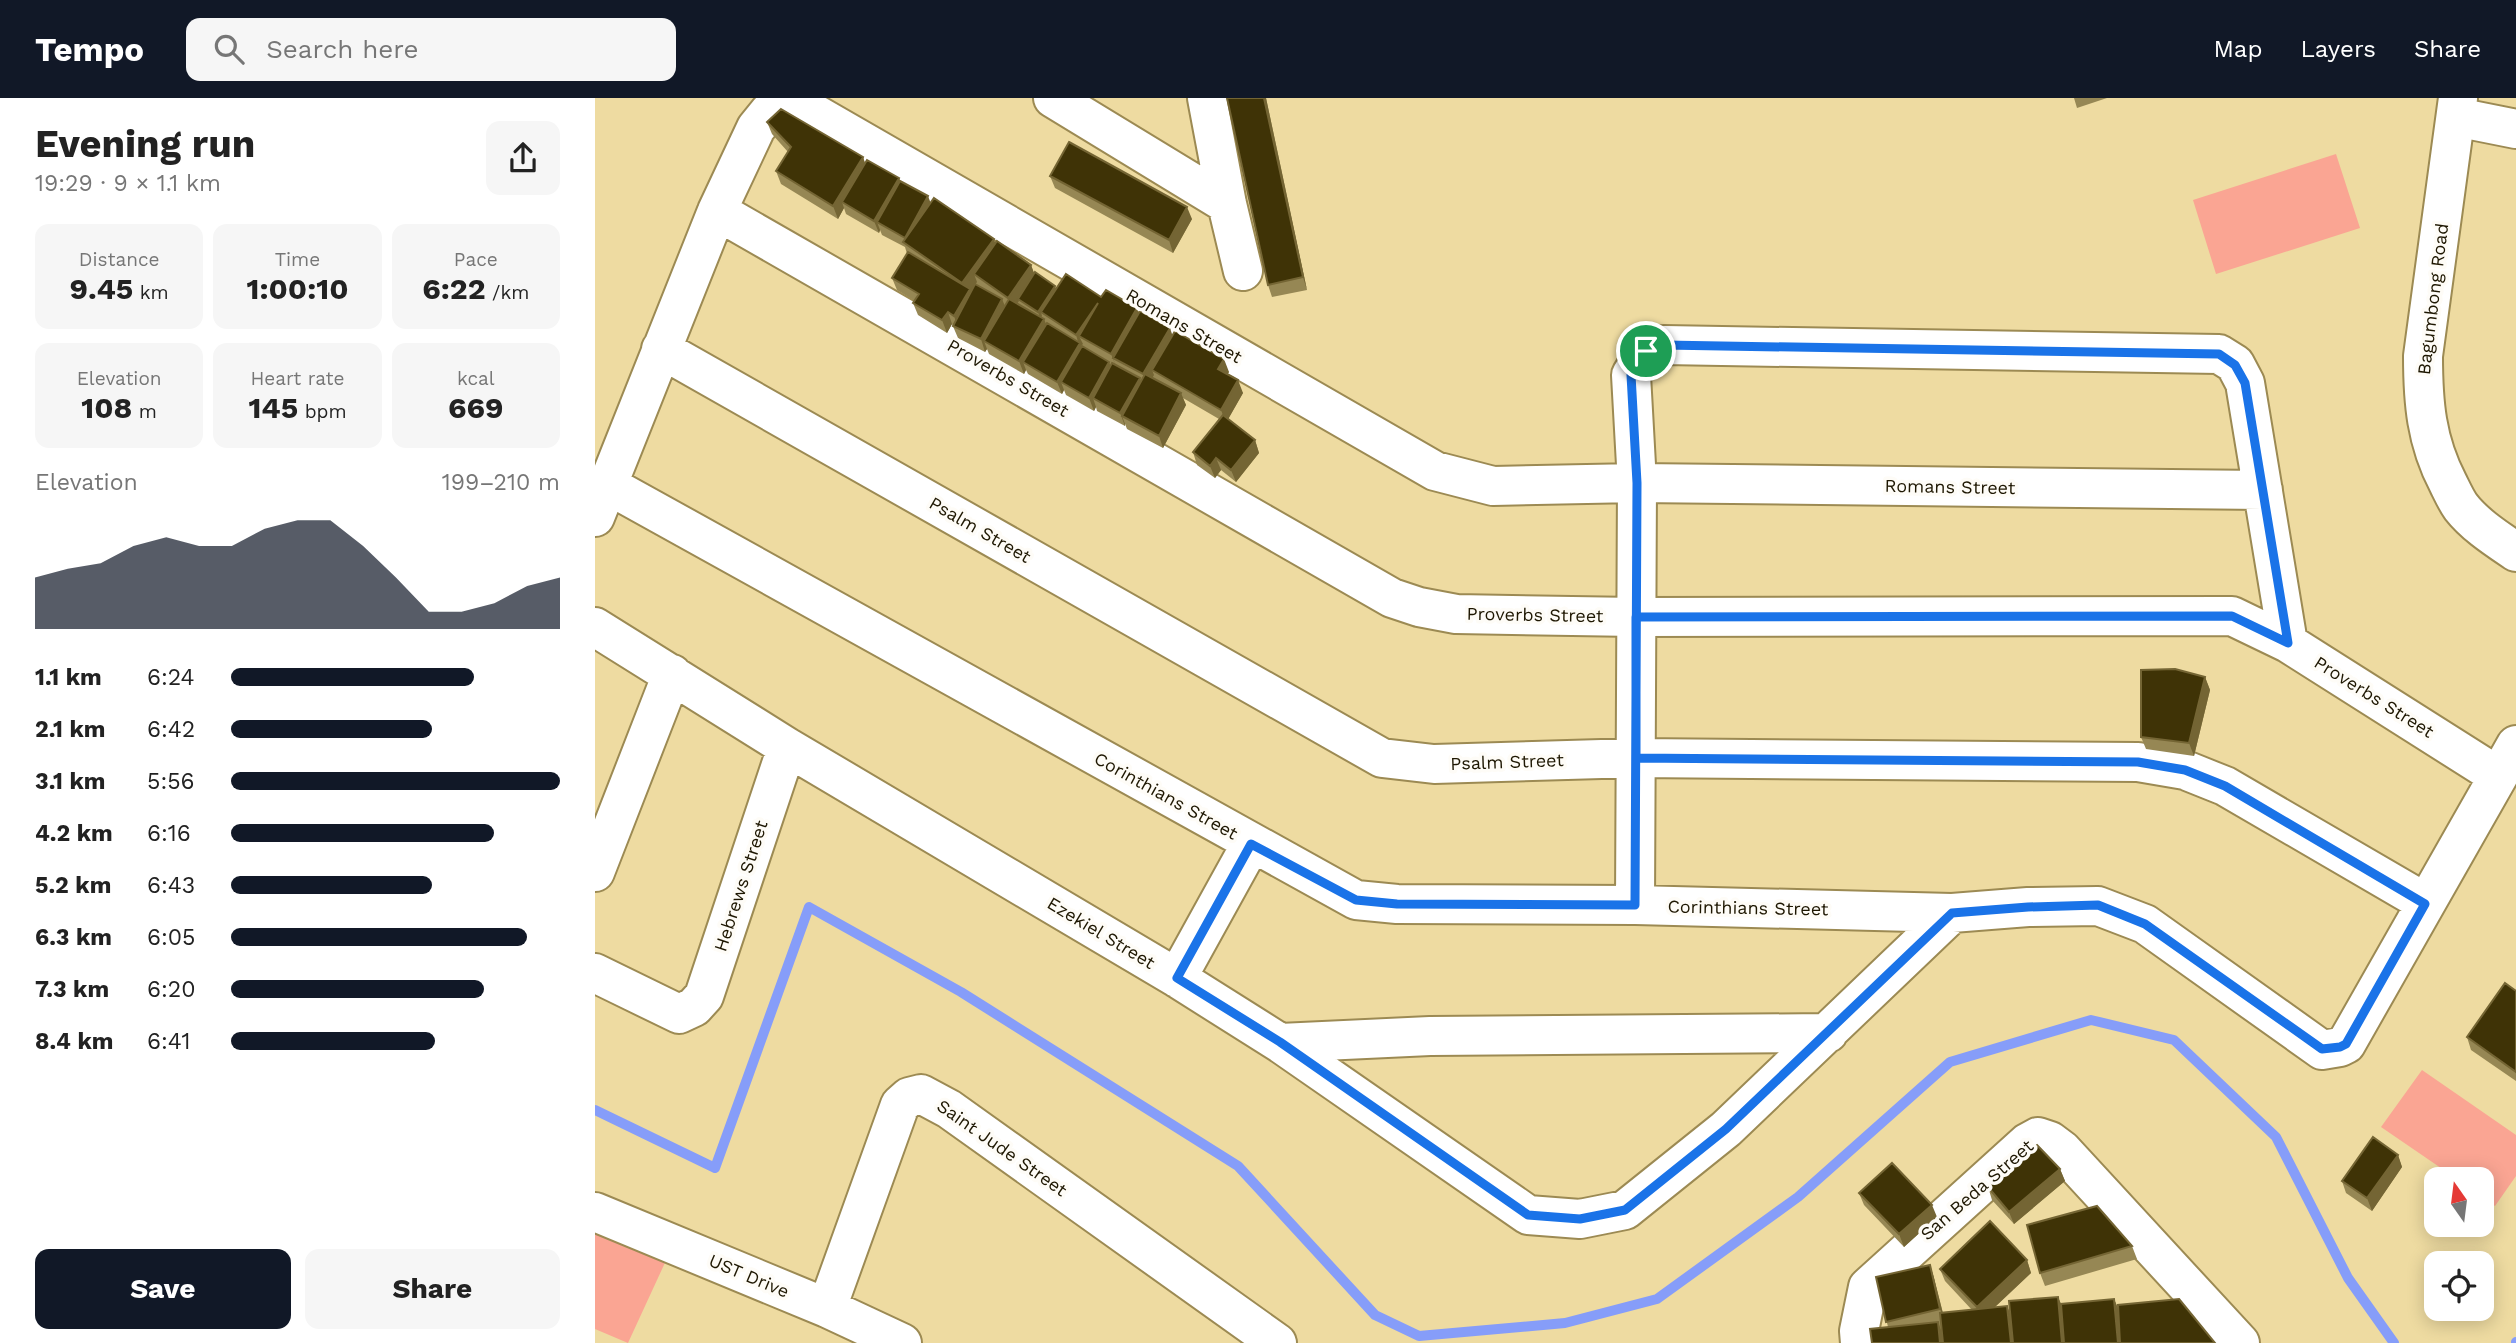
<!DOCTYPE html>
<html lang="en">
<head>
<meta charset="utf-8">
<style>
  body { margin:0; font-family:"Work Sans",sans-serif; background:#f6f6f6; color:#222; height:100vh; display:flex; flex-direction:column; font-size:26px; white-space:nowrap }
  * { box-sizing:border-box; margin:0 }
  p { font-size:23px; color:#767676 }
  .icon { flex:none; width:38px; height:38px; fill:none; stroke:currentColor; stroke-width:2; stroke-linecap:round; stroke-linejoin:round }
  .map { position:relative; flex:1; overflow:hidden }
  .sheet { display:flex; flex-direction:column; background:#fff; width:595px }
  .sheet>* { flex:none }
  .needle { width:46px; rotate:346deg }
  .fabs { position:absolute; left:1829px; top:1069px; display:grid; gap:14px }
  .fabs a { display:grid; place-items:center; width:70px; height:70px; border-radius:14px; background:#fff; box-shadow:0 4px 18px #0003; font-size:35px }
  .pin { position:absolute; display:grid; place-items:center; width:60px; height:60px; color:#fff; margin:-30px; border:4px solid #fff; border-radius:50%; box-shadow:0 2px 7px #0007 }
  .round { display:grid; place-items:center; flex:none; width:74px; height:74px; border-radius:14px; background:#f6f6f6 }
  .headline { display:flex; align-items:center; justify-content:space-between; height:119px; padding:0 35px }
  h1 { font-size:38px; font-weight:700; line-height:52px }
  .stats { display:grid; grid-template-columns:repeat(3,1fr); gap:10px; height:119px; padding:7px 35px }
  .stats div { display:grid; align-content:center; border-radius:14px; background:#f6f6f6; text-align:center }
  .stats b { font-size:30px; font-weight:700 }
  .stats small { font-size:19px; font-weight:400 }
  .stats p { font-size:19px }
  .chart { height:196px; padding:14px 35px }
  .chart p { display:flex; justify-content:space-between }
  .chart svg { width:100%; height:126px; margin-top:7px; fill:#111827; opacity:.7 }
  .button { display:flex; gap:14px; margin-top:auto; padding:14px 35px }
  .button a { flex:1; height:80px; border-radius:14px; background:#111827; color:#fff; font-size:28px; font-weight:700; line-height:80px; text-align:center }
  .button a+a { background:#f6f6f6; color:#222 }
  ul { padding:0 35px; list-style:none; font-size:23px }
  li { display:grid; grid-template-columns:112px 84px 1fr; align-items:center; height:52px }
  li i { height:18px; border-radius:9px; background:#111827 }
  header { display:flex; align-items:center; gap:42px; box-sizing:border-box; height:98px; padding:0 35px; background:#111827; color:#fff }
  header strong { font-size:33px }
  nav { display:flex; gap:38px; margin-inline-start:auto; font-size:24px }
  .search { width:490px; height:63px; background:#f6f6f6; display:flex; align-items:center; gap:18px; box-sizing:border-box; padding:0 24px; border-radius:14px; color:#767676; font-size:26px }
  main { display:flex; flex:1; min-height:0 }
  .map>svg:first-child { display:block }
  .green { fill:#faa593 }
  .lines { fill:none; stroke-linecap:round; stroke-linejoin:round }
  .stream { stroke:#869df9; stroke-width:10 }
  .minor-casing { stroke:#9c8a53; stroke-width:42 }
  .major-casing { stroke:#9c8a53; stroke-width:42 }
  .minor { stroke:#fff; stroke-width:38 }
  .major { stroke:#fff; stroke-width:38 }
  .wall { fill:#968754 }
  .shaded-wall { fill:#746534 }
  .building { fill:#3f3306; stroke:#746534; stroke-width:2 }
  .route-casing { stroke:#fff; stroke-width:14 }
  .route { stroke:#1a73e8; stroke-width:9 }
  .labels { text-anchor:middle; stroke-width:7; stroke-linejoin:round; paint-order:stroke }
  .street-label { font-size:18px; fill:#1e1702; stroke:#fefcf7 }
</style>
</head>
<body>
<header>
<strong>Tempo</strong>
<div class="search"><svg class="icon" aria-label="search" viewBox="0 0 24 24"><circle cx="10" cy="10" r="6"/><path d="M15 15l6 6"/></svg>Search here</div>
<nav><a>Map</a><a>Layers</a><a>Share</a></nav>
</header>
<main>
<section class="sheet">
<div class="headline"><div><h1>Evening run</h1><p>19:29 · 9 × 1.1 km</p></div><a class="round"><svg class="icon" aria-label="share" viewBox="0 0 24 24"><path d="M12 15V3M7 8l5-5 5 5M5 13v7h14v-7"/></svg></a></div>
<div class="stats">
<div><p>Distance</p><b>9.45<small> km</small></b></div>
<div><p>Time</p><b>1:00:10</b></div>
<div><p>Pace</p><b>6:22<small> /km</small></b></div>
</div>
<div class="stats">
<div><p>Elevation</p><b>108<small> m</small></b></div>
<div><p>Heart rate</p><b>145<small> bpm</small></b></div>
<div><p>kcal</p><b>669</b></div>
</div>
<div class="chart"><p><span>Elevation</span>199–210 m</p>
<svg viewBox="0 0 160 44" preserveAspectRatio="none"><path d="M0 44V26L10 23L20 21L30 15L40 12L50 15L60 15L70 9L80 6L90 6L100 15L110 26L120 38L130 38L140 35L150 29L160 26V44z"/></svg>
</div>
<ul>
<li><b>1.1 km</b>6:24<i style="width:74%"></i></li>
<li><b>2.1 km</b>6:42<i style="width:61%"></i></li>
<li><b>3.1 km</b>5:56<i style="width:100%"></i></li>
<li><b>4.2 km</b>6:16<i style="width:80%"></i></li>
<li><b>5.2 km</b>6:43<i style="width:61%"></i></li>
<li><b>6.3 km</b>6:05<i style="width:90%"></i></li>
<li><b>7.3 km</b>6:20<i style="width:77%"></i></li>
<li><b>8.4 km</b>6:41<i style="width:62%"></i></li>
</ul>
<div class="button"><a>Save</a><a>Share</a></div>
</section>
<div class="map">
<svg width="1921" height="1245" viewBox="0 0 1921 1245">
  <rect width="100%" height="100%" fill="#eedba1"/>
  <!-- green -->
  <path class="green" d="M 1741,56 L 1765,130 L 1621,176 L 1598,102 Z
    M 1827,972 L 1921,1037 L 1921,1078 L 1900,1108 L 1887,1098 L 1886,1082 L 1862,1081 L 1786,1029 Z
    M 0,1124 L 74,1156 L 33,1245 L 0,1231 Z"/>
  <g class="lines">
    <!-- stream -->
    <path class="stream" d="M 0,1012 L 120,1070 L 214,809 L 366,894 L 643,1068 L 780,1217 L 824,1238 L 970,1225 L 1062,1201 L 1203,1099 L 1355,964 L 1496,922 L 1579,942 L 1681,1039 L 1753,1180 L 1799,1245
      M 1921,1245 L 1921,1244"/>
    <defs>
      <path id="minor" d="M 458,0 L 632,106
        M 612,0 L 632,106 L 648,173
        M 1861,19 L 1921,31
        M 122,113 L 797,500 L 824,509 L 861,516 L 1041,519 L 1637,518 L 1693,545 L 1903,678
        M 66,251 L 787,660 L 839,666 L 1041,660 L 1543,664 L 1590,672 L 1630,688 L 1831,805
        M 13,387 L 761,802 L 802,806 L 1040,807 L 1357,815 L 1433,809 L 1503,808 L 1550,826 L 1727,952 L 1745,949 L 1751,946 L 1921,647
        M 0,419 L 122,113 L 161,30 L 174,14 L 195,8 L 222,17 L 840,373 L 898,388 L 1042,385 L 1668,392
        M 0,529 L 192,649 L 582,880 L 685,945 L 933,1117 L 985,1121 L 1030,1112 L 1131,1031 L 1357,815
        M 0,774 L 77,576
        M 1040,807 L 1042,385 L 1036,277 L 1051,253 L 1069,247 L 1624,256 L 1640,266 L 1650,285 L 1693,545
        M 0,875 L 84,916 L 99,909 L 109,898 L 192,649
        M 582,880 L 656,746
        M 685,945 L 835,938 L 1233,935
        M 0,1114 L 232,1210 L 307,1245
        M 232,1210 L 305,1007 L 314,999 L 326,996 L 354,1011 L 682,1245
        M 1265,1245 L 1264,1233 L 1273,1189 L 1432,1045 L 1443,1039 L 1455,1043 L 1467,1052 L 1645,1245"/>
      <path id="major" d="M 1863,0 L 1828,258 C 1828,304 1831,343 1853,385 C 1857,393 1861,402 1866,409 C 1880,427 1902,441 1921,454"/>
    </defs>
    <!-- minor casing -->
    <use href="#minor" class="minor-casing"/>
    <!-- major casing -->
    <use href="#major" class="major-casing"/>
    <!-- minor -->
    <use href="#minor" class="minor"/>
    <!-- major -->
    <use href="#major" class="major"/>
  </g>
  <!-- wall -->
  <path class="wall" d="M 632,0 L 671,0 L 712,192 L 677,199 L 673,187 Z
    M 1479,0 L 1512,0 L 1482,10 Z
    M 172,24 L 268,59 L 270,65 L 304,80 L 305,83 L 336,105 L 436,167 L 439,176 L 461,190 L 506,199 L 542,210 L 544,215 L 634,274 L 632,276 L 648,295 L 633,321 L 660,342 L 664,355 L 641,384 L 626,372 L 620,380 L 602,367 L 598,354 L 624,321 L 588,300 L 591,307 L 568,350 L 532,331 L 530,326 L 530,328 L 502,313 L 501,309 L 499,313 L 471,297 L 469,292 L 467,296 L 433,276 L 431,272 L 429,276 L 394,256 L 392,251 L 390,254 L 363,240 L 357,226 L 352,235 L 323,217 L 318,205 L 320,203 L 302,192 L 297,180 L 312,156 L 310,149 L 287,137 L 285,132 L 284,135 L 251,116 L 249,110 L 243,121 L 186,86 L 181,73 L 193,54 L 177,36 Z
    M 455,78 L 597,121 L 578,155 L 460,90 Z
    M 1610,579 L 1615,592 L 1599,658 L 1551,651 L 1546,639 Z
    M 1921,893 L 1921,983 L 1876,952 L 1872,939 Z
    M 1803,1057 L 1807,1069 L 1777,1113 L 1751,1095 L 1747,1083 Z
    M 1465,1071 L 1470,1083 L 1419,1126 L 1397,1102 L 1393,1089 Z
    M 1264,1095 L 1342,1119 L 1309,1149 L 1269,1107 Z
    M 1395,1123 L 1432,1162 L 1436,1175 L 1399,1210 L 1412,1208 L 1415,1215 L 1414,1203 L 1463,1199 L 1466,1206 L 1519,1201 L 1523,1210 L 1523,1207 L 1584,1201 L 1620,1245 L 1277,1245 L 1275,1231 L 1293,1229 L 1281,1179 L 1335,1167 L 1339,1180 L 1348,1215 L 1377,1212 L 1350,1183 L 1345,1171 Z
    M 1537,1148 L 1542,1161 L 1450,1188 L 1445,1175 Z"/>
  <!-- shaded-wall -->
  <path class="shaded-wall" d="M 669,0 L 671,0 L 712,192 L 708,179 Z
    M 268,59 L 272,72 L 247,104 L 249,110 L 243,121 L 238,108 Z
    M 304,80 L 309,93 L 282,124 L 285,132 L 284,135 L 279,123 Z
    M 333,98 L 338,111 L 316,150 L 310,140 Z
    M 592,109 L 597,121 L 578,155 L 574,142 Z
    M 399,141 L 403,154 L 379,176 L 382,184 L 376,193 L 380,204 L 363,230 L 359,218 L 372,197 L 367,185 Z
    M 436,167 L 441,180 L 423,201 L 424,203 L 417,213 L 413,200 Z
    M 460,188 L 462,194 L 446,214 L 447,218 L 445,221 L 443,214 Z
    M 407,201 L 412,213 L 389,243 L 392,251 L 390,254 L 386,241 Z
    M 503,205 L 484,238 L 488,246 L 486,248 L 490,258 L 466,284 L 469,292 L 467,296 L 462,284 L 484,247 L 481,237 Z
    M 542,210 L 547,222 L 518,260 L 521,268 L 516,256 Z
    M 353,214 L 357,226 L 352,235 L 347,222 Z
    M 449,221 L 454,233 L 428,264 L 431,272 L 429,276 L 424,263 Z
    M 575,230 L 579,242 L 557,272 L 559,277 L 552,289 L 548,276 Z
    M 629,261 L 634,274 L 628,284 L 623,271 Z
    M 514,264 L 519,276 L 498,300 L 501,309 L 499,313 L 494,300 Z
    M 545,280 L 549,292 L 527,318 L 530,326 L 530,328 L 525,315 Z
    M 643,282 L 648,295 L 631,325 L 626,312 Z
    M 586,295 L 591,307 L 568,350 L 564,338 Z
    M 660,342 L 664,355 L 641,384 L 636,372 Z
    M 621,360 L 626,372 L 620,380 L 615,368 Z
    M 1610,579 L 1615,592 L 1599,658 L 1594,645 Z
    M 1803,1057 L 1807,1069 L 1777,1113 L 1772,1100 Z
    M 1465,1071 L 1470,1083 L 1419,1126 L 1414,1114 Z
    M 1337,1107 L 1342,1119 L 1309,1149 L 1304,1136 Z
    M 1432,1162 L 1436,1175 L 1386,1222 L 1382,1209 Z
    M 1335,1167 L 1339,1180 L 1350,1224 L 1345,1211 Z
    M 1463,1199 L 1468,1211 L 1471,1245 L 1467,1245 Z
    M 1519,1201 L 1524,1213 L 1526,1245 L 1523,1245 Z
    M 1412,1208 L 1417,1221 L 1419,1245 L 1416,1245 Z
    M 1343,1224 L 1348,1237 L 1348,1245 L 1345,1245 Z"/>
  <!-- building -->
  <path class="building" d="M 632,0 L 669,0 L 708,179 L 673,187 Z
    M 186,11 L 268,59 L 238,108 L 181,73 L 196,49 L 172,24 Z
    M 474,44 L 592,109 L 574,142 L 455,78 Z
    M 272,62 L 304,80 L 279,123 L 247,104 Z
    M 305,83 L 333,98 L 310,140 L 282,124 Z
    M 339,100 L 399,141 L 367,185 L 308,144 Z
    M 402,143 L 436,167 L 413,200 L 379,176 Z
    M 313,154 L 375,191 L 359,218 L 353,214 L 347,222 L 318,205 L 324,196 L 297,180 Z
    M 440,174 L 460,188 L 443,214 L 423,201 Z
    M 471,176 L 506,199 L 511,192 L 542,210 L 516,256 L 484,238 L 503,205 L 481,237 L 446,214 Z
    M 380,186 L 407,201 L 386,241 L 358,228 Z
    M 414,201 L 449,221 L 424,263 L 389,243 Z
    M 545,213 L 575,230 L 548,276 L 518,260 Z
    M 452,225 L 485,245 L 462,284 L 428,264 Z
    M 580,233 L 629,261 L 623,271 L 643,282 L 626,312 L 557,272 Z
    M 487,248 L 514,264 L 494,300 L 466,284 Z
    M 517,265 L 545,280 L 525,315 L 498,300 Z
    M 550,276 L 586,295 L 564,338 L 527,318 Z
    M 628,317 L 660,342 L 636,372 L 621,360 L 615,368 L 598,354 Z
    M 1580,571 L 1610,579 L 1594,645 L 1546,639 L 1546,572 Z
    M 1910,885 L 1921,893 L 1921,974 L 1872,939 Z
    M 1778,1039 L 1803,1057 L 1772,1100 L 1747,1083 Z
    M 1442,1047 L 1465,1071 L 1414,1114 L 1393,1089 Z
    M 1297,1065 L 1337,1107 L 1304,1136 L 1264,1095 Z
    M 1502,1108 L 1537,1148 L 1445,1175 L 1432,1127 Z
    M 1395,1123 L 1432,1162 L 1382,1209 L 1345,1171 Z
    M 1335,1167 L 1345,1211 L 1291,1224 L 1281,1179 Z
    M 1463,1199 L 1467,1245 L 1418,1245 L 1414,1203 Z
    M 1519,1201 L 1523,1245 L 1469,1245 L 1466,1206 Z
    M 1584,1201 L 1620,1245 L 1525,1245 L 1523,1207 Z
    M 1412,1208 L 1416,1245 L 1348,1245 L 1345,1215 Z
    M 1343,1224 L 1345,1245 L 1277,1245 L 1275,1231 Z"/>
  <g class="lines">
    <defs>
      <path id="route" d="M 1051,253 L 1036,277 L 1042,385 L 1040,807 L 802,806 L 761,802 L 656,746 L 582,880 L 685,944 L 933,1117 L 985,1121 L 1030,1112 L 1131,1031 L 1357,815 L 1433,809 L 1503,807 L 1550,826 L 1727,951 L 1745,949 L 1751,946 L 1830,806 L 1630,688 L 1590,672 L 1543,664 L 1041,660 L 1041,519 L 1637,518 L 1693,545 L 1650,285 L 1640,267 L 1624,256 L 1069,247 L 1051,253"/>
    </defs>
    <!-- route casing -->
    <use href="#route" class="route-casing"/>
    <!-- route -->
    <use href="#route" class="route"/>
  </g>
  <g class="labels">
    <!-- street labels -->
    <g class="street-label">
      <text transform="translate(1838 201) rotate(-83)" y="6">Bagumbong Road</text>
      <text transform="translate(589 228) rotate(30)" y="6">Romans Street</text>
      <text transform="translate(413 280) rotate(30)" y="6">Proverbs Street</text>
      <text transform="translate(1355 389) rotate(1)" y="6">Romans Street</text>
      <text transform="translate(385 432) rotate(30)" y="6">Psalm Street</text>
      <text transform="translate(940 517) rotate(1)" y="6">Proverbs Street</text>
      <text transform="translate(1779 599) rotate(32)" y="6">Proverbs Street</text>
      <text transform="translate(912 664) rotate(-2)" y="6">Psalm Street</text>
      <text transform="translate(571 698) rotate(29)" y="6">Corinthians Street</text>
      <text transform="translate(146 788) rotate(-72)" y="6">Hebrews Street</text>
      <text transform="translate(1153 810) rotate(1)" y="6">Corinthians Street</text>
      <text transform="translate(506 835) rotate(31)" y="6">Ezekiel Street</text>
      <text transform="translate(407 1050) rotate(35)" y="6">Saint Jude Street</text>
      <text transform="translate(1382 1092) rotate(-41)" y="6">San Beda Street</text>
      <text transform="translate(154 1178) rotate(23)" y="6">UST Drive</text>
    </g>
  </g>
</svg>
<div class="fabs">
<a><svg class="needle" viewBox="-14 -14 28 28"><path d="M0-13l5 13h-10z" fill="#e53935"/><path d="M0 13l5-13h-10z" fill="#767676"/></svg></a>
<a><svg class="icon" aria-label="locate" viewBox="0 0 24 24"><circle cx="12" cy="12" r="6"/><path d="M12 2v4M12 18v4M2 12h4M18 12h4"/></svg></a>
</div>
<div class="pin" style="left:1051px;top:253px;background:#1e9e55"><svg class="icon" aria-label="arrive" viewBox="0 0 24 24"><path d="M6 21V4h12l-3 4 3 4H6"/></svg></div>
</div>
</main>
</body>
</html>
